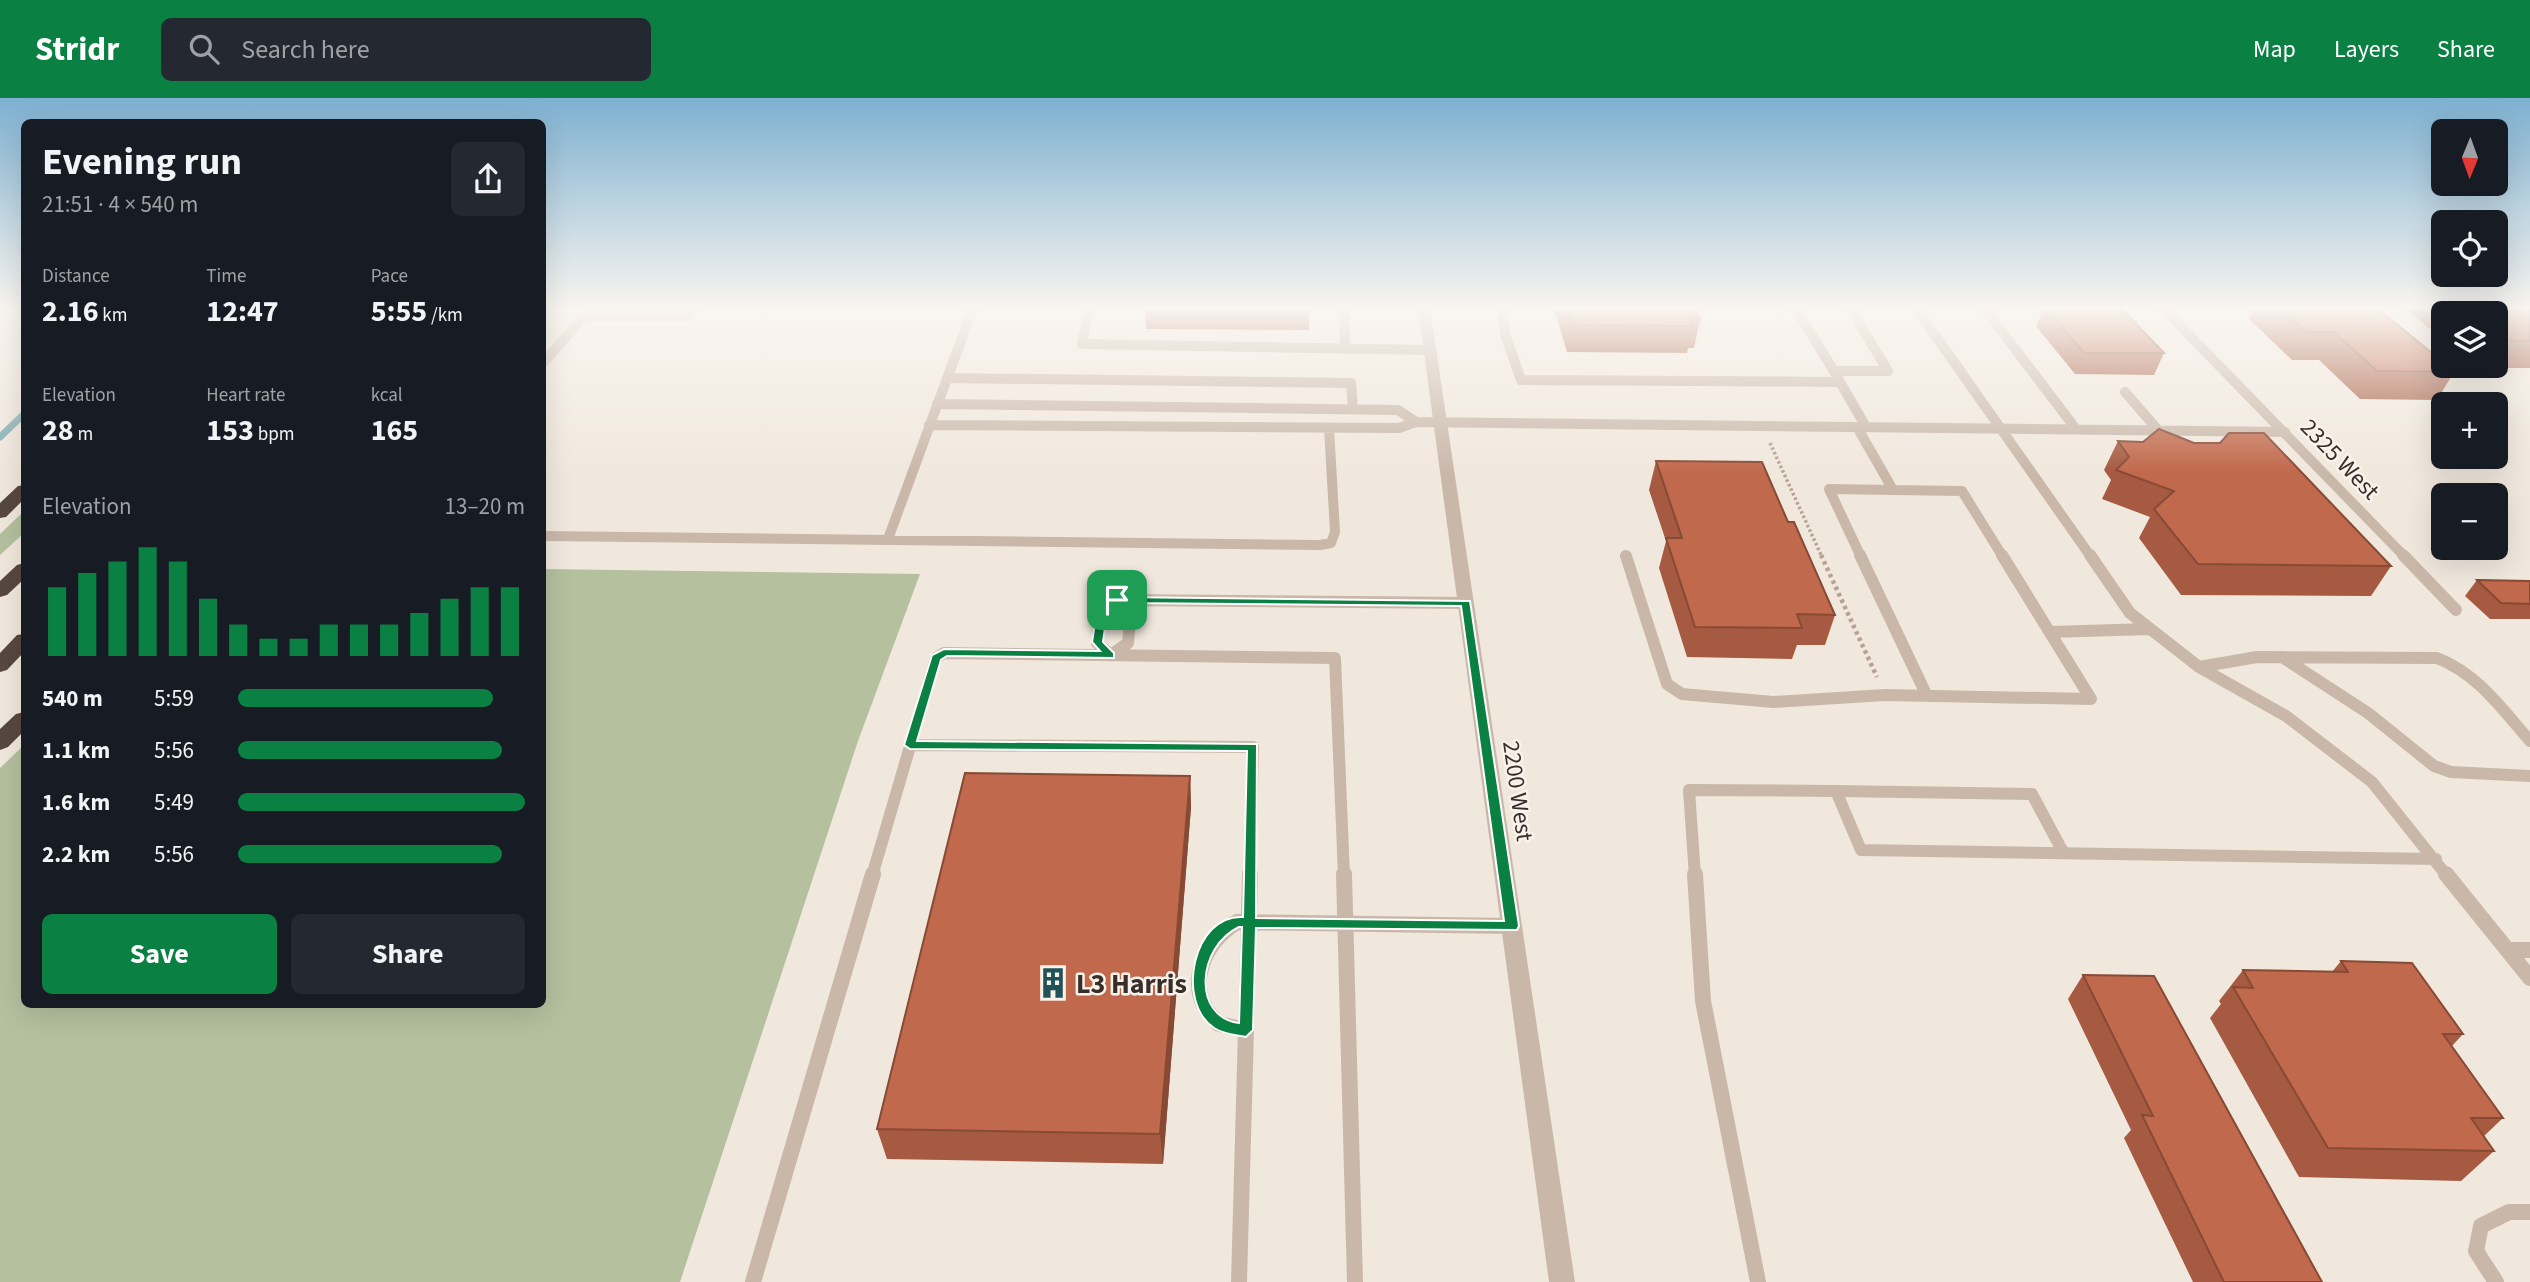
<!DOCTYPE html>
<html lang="en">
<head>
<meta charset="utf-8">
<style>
  body { margin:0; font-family:"Source Sans 3",sans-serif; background:#242831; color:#f1f3f6; height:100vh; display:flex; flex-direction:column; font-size:26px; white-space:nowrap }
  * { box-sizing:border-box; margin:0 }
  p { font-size:23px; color:#9ea1a6 }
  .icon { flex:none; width:38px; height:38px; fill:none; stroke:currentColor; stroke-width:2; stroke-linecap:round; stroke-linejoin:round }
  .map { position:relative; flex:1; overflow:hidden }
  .details { position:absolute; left:21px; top:21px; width:525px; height:889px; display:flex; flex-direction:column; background:#171b24; border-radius:10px; box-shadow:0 7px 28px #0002 }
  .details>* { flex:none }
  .needle { width:46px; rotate:181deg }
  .buttons { position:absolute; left:2431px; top:21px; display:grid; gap:14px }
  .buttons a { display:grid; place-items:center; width:77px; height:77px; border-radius:10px; background:#171b24; box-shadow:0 7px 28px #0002; font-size:35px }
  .pin { position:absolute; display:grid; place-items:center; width:60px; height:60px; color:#fff; margin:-30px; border-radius:14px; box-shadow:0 4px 10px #0006 }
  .round { display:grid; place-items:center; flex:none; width:74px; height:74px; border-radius:10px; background:#242831 }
  .headline { display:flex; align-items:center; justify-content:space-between; height:119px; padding:0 21px }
  h1 { font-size:38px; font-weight:700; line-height:52px }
  .stats { display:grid; grid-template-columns:repeat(3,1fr); gap:10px; height:119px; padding:7px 21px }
  .stats div { display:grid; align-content:center }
  .stats b { font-size:30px; font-weight:700 }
  .stats small { font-size:19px; font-weight:400 }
  .stats p { font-size:19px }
  .chart { height:196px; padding:14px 21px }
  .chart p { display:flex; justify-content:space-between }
  .chart svg { width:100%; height:126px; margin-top:7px; stroke:#0b8043; stroke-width:6 }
  .cta { display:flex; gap:14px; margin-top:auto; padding:14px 21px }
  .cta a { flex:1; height:80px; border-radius:10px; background:#0b8043; color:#fff; font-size:28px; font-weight:700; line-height:80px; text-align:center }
  .cta a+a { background:#242831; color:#f1f3f6 }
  ul { padding:0 21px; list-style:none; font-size:23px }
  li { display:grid; grid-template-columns:112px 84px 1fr; align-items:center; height:52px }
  li i { height:18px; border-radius:9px; background:#0b8043 }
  header { display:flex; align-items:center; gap:42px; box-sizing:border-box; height:98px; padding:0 35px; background:#0b8043; color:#fff }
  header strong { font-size:33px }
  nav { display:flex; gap:38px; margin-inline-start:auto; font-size:24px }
  .search { width:490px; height:63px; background:#242831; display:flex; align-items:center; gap:18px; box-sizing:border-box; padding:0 24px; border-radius:10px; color:#9ea1a6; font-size:26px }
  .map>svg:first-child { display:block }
  .green { fill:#b4c09e }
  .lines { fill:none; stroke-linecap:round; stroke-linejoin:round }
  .stream { stroke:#7dabad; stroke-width:7 }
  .path-far1 { stroke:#b5a294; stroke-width:3.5; stroke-dasharray:2.5 2.5; stroke-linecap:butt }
  .path { stroke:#b5a294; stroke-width:4.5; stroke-dasharray:3.5 3.5; stroke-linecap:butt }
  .service-far2 { stroke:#c9b8aa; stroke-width:10 }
  .service-far1 { stroke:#c9b8aa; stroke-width:12 }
  .service { stroke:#c9b8aa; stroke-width:16 }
  .minor { fill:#c9b8aa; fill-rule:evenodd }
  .tertiary { fill:#c9b8aa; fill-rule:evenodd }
  .motorway { fill:#574841; fill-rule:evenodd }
  .wall { fill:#a65a41 }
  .shaded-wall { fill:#874a35 }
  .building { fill:#c1694c; stroke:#874a35; stroke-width:2 }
  .route { fill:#0b8043; stroke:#fff; stroke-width:2; fill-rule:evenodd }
  .labels { text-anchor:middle; stroke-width:5; stroke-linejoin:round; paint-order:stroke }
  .street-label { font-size:24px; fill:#372d29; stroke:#f9f2ea }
  .near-poi-label { font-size:28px; font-weight:bold; fill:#372d29; stroke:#f9f2ea; text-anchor:start }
</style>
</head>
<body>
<header>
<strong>Stridr</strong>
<div class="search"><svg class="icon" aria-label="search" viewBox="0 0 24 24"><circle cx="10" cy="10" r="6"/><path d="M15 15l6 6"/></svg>Search here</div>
<nav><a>Map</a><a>Layers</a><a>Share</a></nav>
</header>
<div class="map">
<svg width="2530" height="1184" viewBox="0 0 2530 1184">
  <rect width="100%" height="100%" fill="#f1e8dd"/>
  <!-- green -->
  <path class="green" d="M 24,413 L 24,435 L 0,457 L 0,436 Z
    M 543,471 L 920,476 L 858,643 L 680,1184 L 0,1184 L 0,670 L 24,647 L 24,906 L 542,906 Z"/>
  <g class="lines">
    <!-- stream -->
    <path class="stream" d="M 0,339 L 24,316"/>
    <!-- path-far1 -->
    <path class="path-far1" d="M 1770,345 L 1822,459"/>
    <!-- path -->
    <path class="path" d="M 1821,457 L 1877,579"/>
    <!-- service-far2 -->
    <path class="service-far2" d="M 1089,210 L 1082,246 L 1430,252
      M 1344,210 L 1345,250
      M 1501,210 L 1505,236 L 1521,282 L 1840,284 L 1866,329
      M 1795,210 L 1834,273
      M 1916,210 L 2091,459
      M 1984,210 L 2076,331
      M 2163,210 L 2405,459
      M 542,266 L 581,222 L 589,218 L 688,218 L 694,210
      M 947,280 L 1351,285 L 1353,311
      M 1840,284 L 1834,273 L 1888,273 L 1850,210
      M 2125,294 L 2158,332
      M 937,306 L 1398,312 L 1416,324
      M 929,327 L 1399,330 L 1416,324 L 2285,334
      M 1857,329 L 1893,392 L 1962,393 L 2003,459
      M 542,438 L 1320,447 L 1331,445 L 1335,434 L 1329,330
      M 888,441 L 973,210
      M 1861,459 L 1829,391 L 1893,392"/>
    <!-- service-far1 -->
    <path class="service-far1" d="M 1860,457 L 1927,598
      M 2090,457 L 2130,515 L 2199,569 L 2286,618 L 2372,684 L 2447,778
      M 2403,457 L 2456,512
      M 1626,458 L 1667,586 L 1682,596 L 1773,604 L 1885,597 L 2091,601 L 2002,457
      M 2050,534 L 2150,531
      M 1111,557 L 1097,545 L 1102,513 L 1117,502 L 1466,505
      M 1111,557 L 1128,545 L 1131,513 L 1117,502
      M 2282,559 L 2368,615 L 2434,668 L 2451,674 L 2530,678
      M 2199,569 L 2257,559 L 2437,560 C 2478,576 2502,611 2530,643
      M 910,647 L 1253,649 L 1250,778
      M 1836,693 L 2032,696 L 2063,754
      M 872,778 L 936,560 L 944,555 L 1335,560 L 1344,778
      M 1695,778 L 1689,692 L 1836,693 L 1861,752 L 2436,761"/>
    <!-- service -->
    <path class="service" d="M 1344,776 L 1355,1184
      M 1695,776 L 1703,903 L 1758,1184
      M 2446,776 L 2530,880
      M 2508,852 L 2530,852
      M 1246,932 L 1250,776
      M 753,1184 L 873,776
      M 1239,1184 L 1246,932 L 1219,926 C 1182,895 1201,845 1237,824 L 1512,828
      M 2496,1184 L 2476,1153 L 2481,1128 L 2509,1114 L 2530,1114"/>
    <!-- minor -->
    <path class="minor" d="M 0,210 L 10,210 L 0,217 Z"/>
    <!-- tertiary -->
    <path class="tertiary" d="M 1418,210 L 1430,210 L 1575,1184 L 1549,1184 Z"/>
    <!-- motorway -->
    <path class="motorway" d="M 24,387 L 24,401 L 6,419 L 0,420 L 0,405 L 18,388 Z
      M 24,465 L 24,481 L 7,497 L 0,499 L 0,483 L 17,467 Z
      M 24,536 L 24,554 L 7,572 L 0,574 L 0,555 L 17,537 Z
      M 24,614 L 24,633 L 8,649 L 0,652 L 0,631 L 16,616 Z"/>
  </g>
  <!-- wall -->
  <path class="wall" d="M 1145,210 L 1309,210 L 1309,232 L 1146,231 Z
    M 1554,210 L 1696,210 L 1695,213 L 1700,222 L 1694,250 L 1688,250 L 1687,255 L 1567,254 Z
    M 2044,210 L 2121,210 L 2164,255 L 2154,277 L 2075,276 L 2036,228 Z
    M 2255,210 L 2377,210 L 2454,274 L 2437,302 L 2360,301 L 2319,262 L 2292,262 L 2249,221 Z
    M 2404,210 L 2530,210 L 2530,270 L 2479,270 L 2476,268 L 2496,268 L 2496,215 L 2443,215 L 2443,241 Z
    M 2118,343 L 2391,468 L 2371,498 L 2181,497 L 2139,440 L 2150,419 L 2102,401 L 2111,382 L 2104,372 Z
    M 1656,363 L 1788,424 L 1835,517 L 1825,547 L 1797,547 L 1792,561 L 1687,559 L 1659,470 L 1666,443 L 1649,392 Z
    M 2477,482 L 2530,483 L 2530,521 L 2490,521 L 2465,498 Z
    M 1190,678 L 1191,709 L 1163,1066 L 887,1061 L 877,1031 Z
    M 2341,863 L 2463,936 L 2452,948 L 2503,1020 L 2484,1038 L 2494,1053 L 2461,1083 L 2299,1079 L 2210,920 L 2221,906 L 2219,903 L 2243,872 L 2332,874 Z
    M 2083,877 L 2322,1184 L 2193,1184 L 2124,1040 L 2131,1032 L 2068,901 Z"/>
  <!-- shaded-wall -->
  <path class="shaded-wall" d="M 1190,678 L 1191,709 L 1163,1066 L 1160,1036 Z"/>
  <!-- building -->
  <path class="building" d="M 1566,210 L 1694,210 L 1700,222 L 1691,222 L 1693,228 L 1571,227 Z
    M 2046,210 L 2121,210 L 2164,255 L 2084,255 Z
    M 2280,210 L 2377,210 L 2443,264 L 2443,268 L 2447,268 L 2454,274 L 2377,273 L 2334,234 L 2307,234 Z
    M 2454,210 L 2530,210 L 2530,243 L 2497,242 L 2496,242 L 2496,215 L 2461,215 Z
    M 2159,331 L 2194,345 L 2220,345 L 2229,335 L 2264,335 L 2391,468 L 2198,466 L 2154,411 L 2174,393 L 2116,372 L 2129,359 L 2118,343 L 2143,344 Z
    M 1656,363 L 1762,364 L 1788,424 L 1794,424 L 1835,517 L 1797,516 L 1802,530 L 1695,529 L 1666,440 L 1682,440 Z
    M 2477,482 L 2530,483 L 2530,506 L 2501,505 Z
    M 965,675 L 1190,678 L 1160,1036 L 877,1031 Z
    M 2341,863 L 2412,865 L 2463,936 L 2443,936 L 2503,1020 L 2471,1020 L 2494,1053 L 2328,1050 L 2233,889 L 2253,890 L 2243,872 L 2348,874 Z
    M 2083,877 L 2154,878 L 2322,1184 L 2224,1184 L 2142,1017 L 2153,1018 Z"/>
  <!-- sky -->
  <linearGradient id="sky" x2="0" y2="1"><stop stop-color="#7db0d0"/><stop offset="0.56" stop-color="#f9f5f0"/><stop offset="1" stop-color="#f9f5f0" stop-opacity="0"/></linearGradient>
  <rect width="2530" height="375" fill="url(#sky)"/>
  <!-- route -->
  <path class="route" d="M 1117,499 L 1470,503 L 1519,828 L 1517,832 L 1256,830 L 1253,932 L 1246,939 C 1235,937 1223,936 1214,930 C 1175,904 1193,816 1243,819 L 1247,653 L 910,651 L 904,647 L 932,557 L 944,551 L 1100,553 L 1092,544 L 1097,513 ZM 1120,505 L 1461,508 L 1504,823 L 1256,820 L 1257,646 L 917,643 L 941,562 L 947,558 L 1114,560 L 1114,555 L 1103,544 L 1107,515 ZM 1239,829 L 1242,829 L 1239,925 C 1192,919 1197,849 1239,829 Z"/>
  <!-- icons -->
  <defs>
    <symbol id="building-bare" viewBox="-9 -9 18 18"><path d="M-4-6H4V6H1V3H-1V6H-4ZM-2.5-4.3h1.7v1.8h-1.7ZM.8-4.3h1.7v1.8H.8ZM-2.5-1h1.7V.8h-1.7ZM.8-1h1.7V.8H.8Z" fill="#205357" stroke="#f9f2ea" stroke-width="2.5" paint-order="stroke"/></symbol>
  </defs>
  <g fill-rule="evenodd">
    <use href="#building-bare" x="1031" y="863" width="44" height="44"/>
  </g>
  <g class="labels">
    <!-- street labels -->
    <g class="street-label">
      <text transform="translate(2340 361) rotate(46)" y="8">2325 West</text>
      <text transform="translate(1518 693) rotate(82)" y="8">2200 West</text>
    </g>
    <!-- near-poi labels -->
    <g class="near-poi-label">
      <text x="1076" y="895">L3 Harris</text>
    </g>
  </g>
</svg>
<div class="buttons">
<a><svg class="needle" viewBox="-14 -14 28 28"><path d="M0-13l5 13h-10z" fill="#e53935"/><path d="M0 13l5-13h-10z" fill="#9ea1a6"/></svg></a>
<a><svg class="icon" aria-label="locate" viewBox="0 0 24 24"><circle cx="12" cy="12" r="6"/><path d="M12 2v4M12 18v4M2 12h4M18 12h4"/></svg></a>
<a><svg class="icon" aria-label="layers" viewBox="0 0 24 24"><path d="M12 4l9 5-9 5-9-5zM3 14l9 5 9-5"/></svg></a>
<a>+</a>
<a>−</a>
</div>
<div class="pin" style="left:1117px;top:502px;background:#1e9e55"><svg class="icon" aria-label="arrive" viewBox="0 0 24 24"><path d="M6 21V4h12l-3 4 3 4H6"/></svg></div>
<section class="details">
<div class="headline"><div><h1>Evening run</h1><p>21:51 · 4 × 540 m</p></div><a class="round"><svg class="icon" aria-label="share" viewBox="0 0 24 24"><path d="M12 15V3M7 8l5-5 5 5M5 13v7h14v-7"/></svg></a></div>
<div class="stats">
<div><p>Distance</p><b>2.16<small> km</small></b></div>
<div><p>Time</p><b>12:47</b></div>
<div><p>Pace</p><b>5:55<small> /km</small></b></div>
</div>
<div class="stats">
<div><p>Elevation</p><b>28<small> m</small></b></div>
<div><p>Heart rate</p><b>153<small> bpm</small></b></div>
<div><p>kcal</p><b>165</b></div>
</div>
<div class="chart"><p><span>Elevation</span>13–20 m</p>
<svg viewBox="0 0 160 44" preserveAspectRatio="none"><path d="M5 44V20M15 44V15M25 44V11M35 44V6M45 44V11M55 44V24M65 44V33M75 44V38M85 44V38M95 44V33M105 44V33M115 44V33M125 44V29M135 44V24M145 44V20M155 44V20"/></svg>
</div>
<ul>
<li><b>540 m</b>5:59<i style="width:89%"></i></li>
<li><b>1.1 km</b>5:56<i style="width:92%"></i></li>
<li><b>1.6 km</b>5:49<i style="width:100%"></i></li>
<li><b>2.2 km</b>5:56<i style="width:92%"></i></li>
</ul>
<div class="cta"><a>Save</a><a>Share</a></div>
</section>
</div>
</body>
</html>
